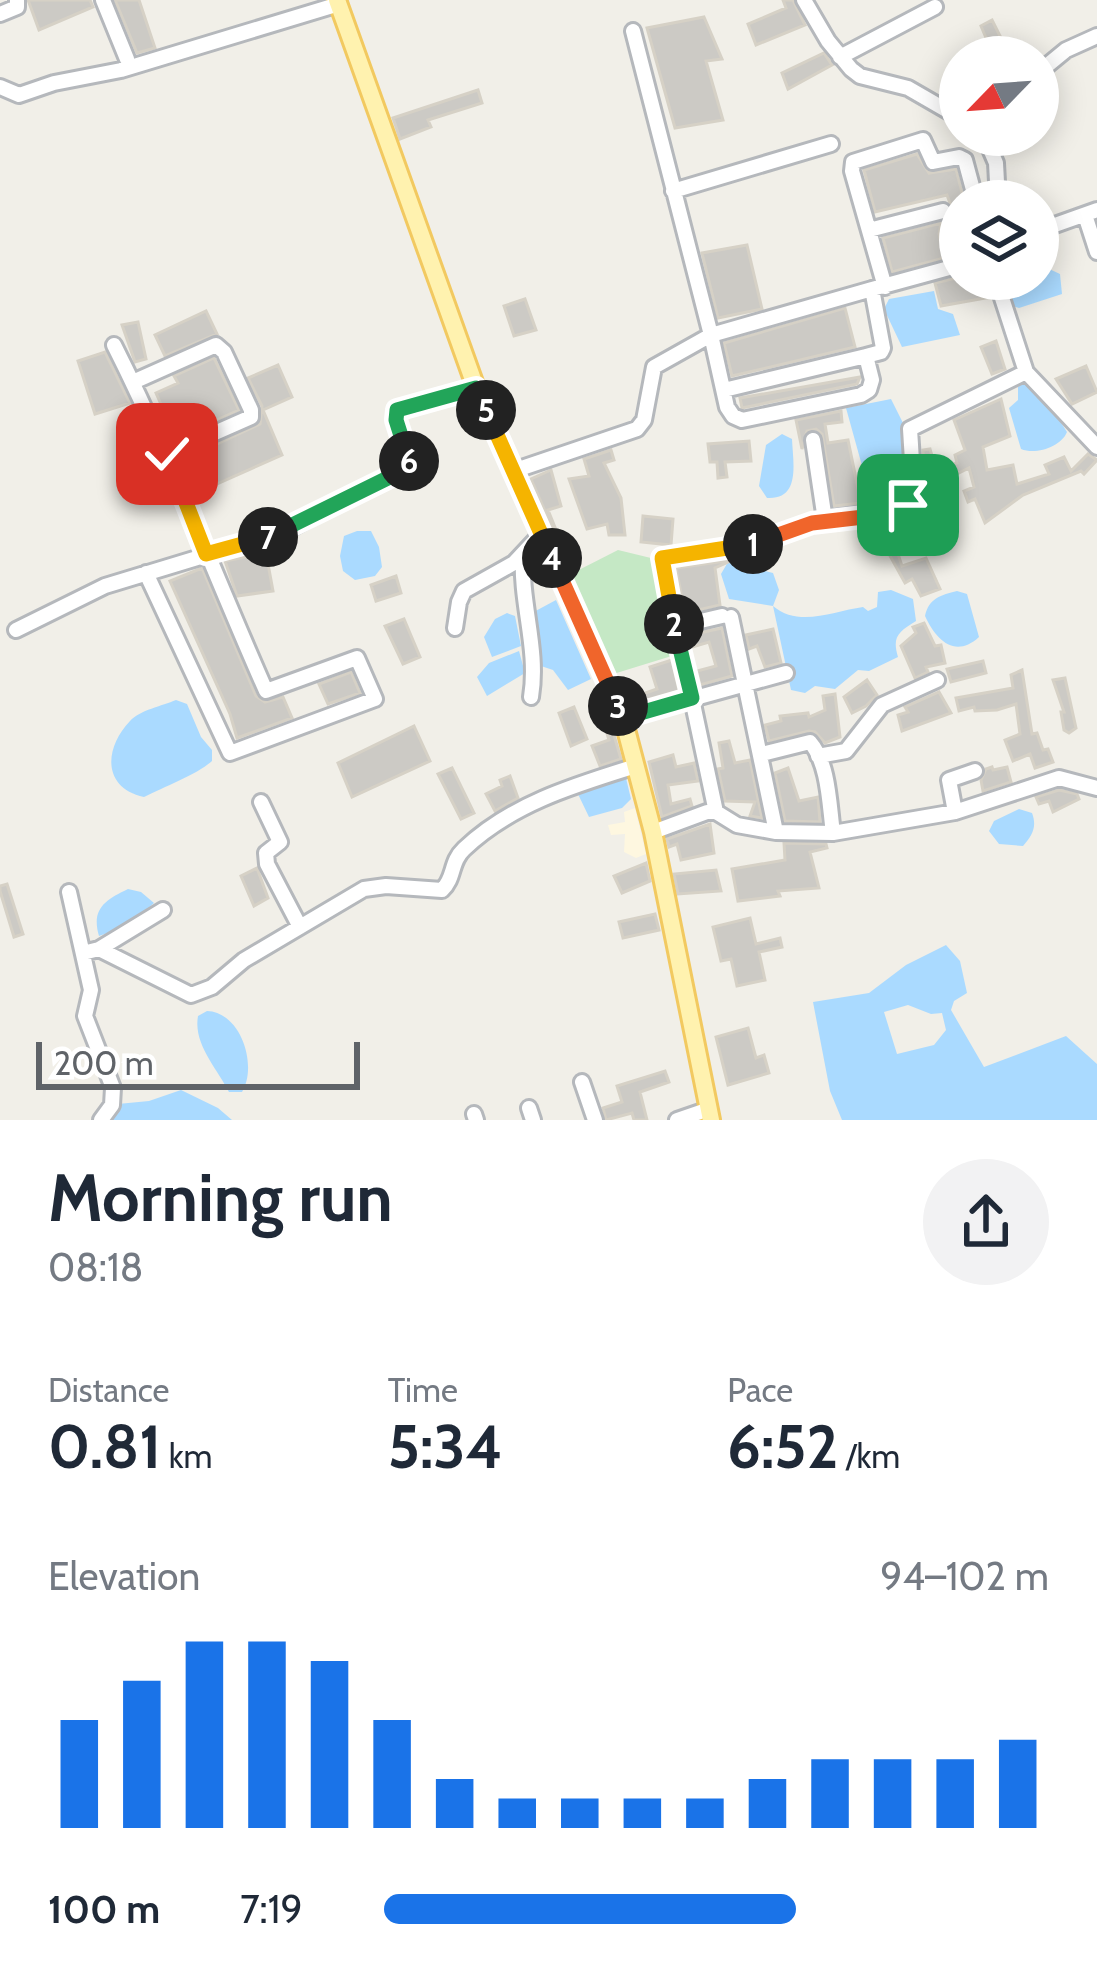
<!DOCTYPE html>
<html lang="en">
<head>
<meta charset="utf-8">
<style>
  body { margin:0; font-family:Cabin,sans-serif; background:#f2f2f3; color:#1f2937; height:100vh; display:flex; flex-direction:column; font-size:45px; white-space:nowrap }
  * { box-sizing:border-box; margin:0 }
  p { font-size:39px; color:#747a83 }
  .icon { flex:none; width:66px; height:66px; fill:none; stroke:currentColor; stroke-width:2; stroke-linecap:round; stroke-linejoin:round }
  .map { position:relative; height:1120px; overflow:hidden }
  .details { display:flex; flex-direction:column; background:#fff; flex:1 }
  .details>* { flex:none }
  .needle { width:78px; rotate:245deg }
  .controls { position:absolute; left:939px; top:36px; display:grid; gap:24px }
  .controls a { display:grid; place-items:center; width:120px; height:120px; border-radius:50%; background:#fff; box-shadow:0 6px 30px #0003; font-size:60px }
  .scale { position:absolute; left:36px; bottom:30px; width:324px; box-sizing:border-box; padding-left:12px; border:6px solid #5f6368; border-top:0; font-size:33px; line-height:42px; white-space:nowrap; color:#5f6368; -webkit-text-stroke:9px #fff; paint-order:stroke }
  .pin { position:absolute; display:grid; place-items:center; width:102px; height:102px; color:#fff; margin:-51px; border-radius:24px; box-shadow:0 6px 18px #0006 }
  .km { position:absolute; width:60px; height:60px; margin:-30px; border-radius:50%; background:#222; color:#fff; font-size:33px; line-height:60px; text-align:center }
  .round { display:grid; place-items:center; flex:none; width:126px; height:126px; border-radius:63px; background:#f2f2f3 }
  .head { display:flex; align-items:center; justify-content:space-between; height:204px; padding:0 48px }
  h1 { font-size:66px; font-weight:700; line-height:90px }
  .figures { display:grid; grid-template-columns:repeat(3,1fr); gap:18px; height:204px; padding:12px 48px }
  .figures div { display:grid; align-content:center }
  .figures b { font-size:60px; font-weight:700 }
  .figures small { font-size:33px; font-weight:400 }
  .figures p { font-size:33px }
  .chart { height:336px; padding:24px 48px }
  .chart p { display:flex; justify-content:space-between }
  .chart svg { width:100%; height:216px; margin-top:12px; stroke:#1a73e8; stroke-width:6 }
  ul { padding:0 48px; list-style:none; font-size:39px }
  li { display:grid; grid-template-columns:192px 144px 1fr; align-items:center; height:90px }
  li i { height:30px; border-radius:15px; background:#1a73e8 }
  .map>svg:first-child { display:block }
  .commercial { fill:#fef7e0 }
  .green { fill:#c5e8c5 }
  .water { fill:#aadaff; fill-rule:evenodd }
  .building { fill:#cccac5; stroke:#d6d1c6; stroke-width:3 }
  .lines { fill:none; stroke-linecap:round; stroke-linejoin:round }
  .minor-casing { stroke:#b5b8bc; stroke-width:20 }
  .major-casing { stroke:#f2c960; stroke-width:22 }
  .minor { stroke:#fff; stroke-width:14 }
  .major { stroke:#fff2af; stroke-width:16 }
  .split-1-casing { stroke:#fff; stroke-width:24 }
  .split-2-casing { stroke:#fff; stroke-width:24 }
  .split-3-casing { stroke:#fff; stroke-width:24 }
  .split-4-casing { stroke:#fff; stroke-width:24 }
  .split-5-casing { stroke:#fff; stroke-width:24 }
  .split-6-casing { stroke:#fff; stroke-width:24 }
  .split-7-casing { stroke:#fff; stroke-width:24 }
  .split-8-casing { stroke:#fff; stroke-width:24 }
  .split-1 { stroke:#f0652b; stroke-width:15 }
  .split-2 { stroke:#f5b400; stroke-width:15 }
  .split-3 { stroke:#22a559; stroke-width:15 }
  .split-4 { stroke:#f0652b; stroke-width:15 }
  .split-5 { stroke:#f5b400; stroke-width:15 }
  .split-6 { stroke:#22a559; stroke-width:15 }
  .split-7 { stroke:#22a559; stroke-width:15 }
  .split-8 { stroke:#f5b400; stroke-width:15 }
</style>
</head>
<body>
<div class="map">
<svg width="1097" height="1120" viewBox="0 0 1097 1120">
  <rect width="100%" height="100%" fill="#f1efe8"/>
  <!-- commercial -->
  <path class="commercial" d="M 635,808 L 646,854 L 636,858 L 624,852 L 625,834 L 611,835 L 608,825 L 625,822 L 624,812 Z"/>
  <!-- green -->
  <path class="green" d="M 618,550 L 655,559 L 675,655 L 610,675 L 565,577 Z"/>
  <!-- water -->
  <path class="water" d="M 1045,267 L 1060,274 L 1062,294 L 1019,308 L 1013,306 L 1008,290 L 1038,279 Z
    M 934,291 L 938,309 L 953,314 L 960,335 L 902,347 L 884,309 L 889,299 Z
    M 1024,383 L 1049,404 L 1067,432 C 1061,447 1036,455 1021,449 L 1009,408 L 1018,400 L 1018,387 Z
    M 891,399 L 906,429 L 912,499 L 901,507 L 874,509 L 846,408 Z
    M 782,434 L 792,439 C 793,463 801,500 767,498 L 759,486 L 766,445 Z
    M 357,531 L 371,531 L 379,547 L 382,567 L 375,576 L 355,580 L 343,571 L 340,556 L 344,536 Z
    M 728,562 L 773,573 L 779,590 L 773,606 C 799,628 834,611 863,607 L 868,611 L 877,607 L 878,592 L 891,590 L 913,599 L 916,621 C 898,632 892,637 898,657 L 869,671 L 858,670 L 835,689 L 815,686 L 805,693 L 791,690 L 773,606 L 729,599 L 721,574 Z
    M 957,591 L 967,594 L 979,637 C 955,659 936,640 925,616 C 929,598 941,595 957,591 Z
    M 556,600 L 591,679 L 568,690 L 553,670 L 538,665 L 530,614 Z
    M 507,613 L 515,616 L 521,646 L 492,657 L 484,637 L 495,619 Z
    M 519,651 L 525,673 L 487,696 L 477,677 L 489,663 Z
    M 176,700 L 187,704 L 201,737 L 212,750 L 212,761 C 198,774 164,787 144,797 C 102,788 104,748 130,721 C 140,710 162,706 176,700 Z
    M 625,774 L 631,799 L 622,808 L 589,817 L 577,792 Z
    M 1019,809 L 1032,813 C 1037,826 1033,835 1023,846 L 999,844 L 989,831 L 994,821 Z
    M 128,889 L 141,892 L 154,903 L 128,926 L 99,936 C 91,909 105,900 128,889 Z
    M 946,945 L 960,961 L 967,993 L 954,1001 L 951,1010 L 984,1067 L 1066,1036 L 1097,1064 L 1097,1120 L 842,1120 L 830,1091 L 813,1002 L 869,993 L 906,965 ZM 908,1005 L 931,1014 L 942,1013 L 946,1030 L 934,1045 L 897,1054 L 884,1012 Z
    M 207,1011 C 241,1012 258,1066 242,1092 L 229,1092 C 217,1068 193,1044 198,1016 Z
    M 181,1090 L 218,1108 L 232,1120 L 109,1120 L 118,1104 L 149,1101 Z"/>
  <!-- building -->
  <path class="building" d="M 28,0 L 90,0 L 93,7 L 39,30 Z
    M 115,0 L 139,0 L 155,48 L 137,53 Z
    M 783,0 L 793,0 L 805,25 L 756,45 L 748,24 L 786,8 Z
    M 704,17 L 722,59 L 706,61 L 723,120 L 675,128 L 647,28 Z
    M 992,20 L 999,34 L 1011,57 L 994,57 L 981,26 Z
    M 824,53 L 832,65 L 788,89 L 782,73 Z
    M 478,90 L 482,103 L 428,120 L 431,127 L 400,139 L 393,118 Z
    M 917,154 L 929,173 L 956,169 L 964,201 L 960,201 L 960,212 L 954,214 L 947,195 L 875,212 L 864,170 Z
    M 941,223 L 939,234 L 944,258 L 892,272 L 883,238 Z
    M 747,245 L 762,309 L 718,318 L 702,253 Z
    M 960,277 L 989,279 L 991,297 L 941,306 L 935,283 Z
    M 525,299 L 536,330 L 514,336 L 504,306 Z
    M 845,308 L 855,347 L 732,376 L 724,343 Z
    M 206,311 L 217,334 L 165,356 L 155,335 Z
    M 138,322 L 146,359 L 135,362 L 122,325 Z
    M 996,341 L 1005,369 L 992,374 L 981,347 Z
    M 105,352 L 130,403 L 95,414 L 78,361 Z
    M 214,358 L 239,410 L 176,438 L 156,393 L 178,383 L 174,376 Z
    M 278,365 L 292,397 L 263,410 L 282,455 L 201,491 L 187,458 L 260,424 L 262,406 L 248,378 Z
    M 1086,366 L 1097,392 L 1072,404 L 1056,379 Z
    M 860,377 L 857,384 L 742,408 L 740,398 Z
    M 1001,399 L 1010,436 L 983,447 L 987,470 L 1013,465 L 1017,484 L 1049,474 L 1045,465 L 1064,457 L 1071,471 L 1088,454 L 1097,460 L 1084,474 L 1081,471 L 1023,495 L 985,523 L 975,499 L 968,502 L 964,491 L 974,487 L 969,468 L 927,489 L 933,504 L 922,504 L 925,492 L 923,450 L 930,449 L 936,470 L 957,463 L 955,455 L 965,450 L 954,420 Z
    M 841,411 L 842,422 L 825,424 L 828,443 L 848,440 L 861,503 L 834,506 L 822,434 L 816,429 L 807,431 L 802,449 L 796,420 Z
    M 749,441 L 751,461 L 725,462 L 727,477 L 718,478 L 717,462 L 710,462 L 708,444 Z
    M 611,450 L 614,460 L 604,463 L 621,498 L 625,535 L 609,535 L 607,524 L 587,529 L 569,479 L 589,476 L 584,459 Z
    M 551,470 L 561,506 L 548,510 L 561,542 L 565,540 L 575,560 L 568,564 L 531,479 Z
    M 643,516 L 673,519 L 671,545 L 641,542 Z
    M 894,542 L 902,566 L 926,558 L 940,589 L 921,596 L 912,579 L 905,583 L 884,545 Z
    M 266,553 L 273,591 L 237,596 L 225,561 Z
    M 733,560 L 715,568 L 720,605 L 685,613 L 676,568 Z
    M 202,568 L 256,696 L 265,702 L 283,697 L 292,718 L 237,738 L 230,714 L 170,581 Z
    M 396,576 L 401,593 L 376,601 L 371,585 Z
    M 404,619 L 420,657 L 403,664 L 385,626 Z
    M 924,623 L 935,646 L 941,645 L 945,663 L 926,667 L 928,672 L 915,678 L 901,646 L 916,633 L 913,627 Z
    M 722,628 L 732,676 L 700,685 L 697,671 L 716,666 L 709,642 L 692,647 L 690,635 Z
    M 773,629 L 781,663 L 765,667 L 757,646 L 749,649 L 746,635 Z
    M 672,660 L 679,691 L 631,704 L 628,699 L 657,689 L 650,667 Z
    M 983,661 L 986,673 L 951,682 L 947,669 Z
    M 1022,670 L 1032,734 L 1037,733 L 1043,750 L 1048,749 L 1053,762 L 1035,768 L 1030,754 L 1013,761 L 1005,740 L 1020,734 L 1016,704 L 997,710 L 975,711 L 974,707 L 959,711 L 956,698 L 1013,688 L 1011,675 Z
    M 351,672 L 360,693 L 328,704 L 319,684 Z
    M 1065,678 L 1076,728 L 1069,733 L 1064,730 L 1061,712 L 1064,712 L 1053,680 Z
    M 867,680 L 877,695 L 866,706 L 852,713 L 844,697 Z
    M 939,692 L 951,713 L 902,731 L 898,715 L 908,712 L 905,707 Z
    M 835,694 L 840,737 L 825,743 L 815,732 L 809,731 L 769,741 L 765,725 L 781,721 L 780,716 L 808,713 L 809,717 L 825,710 L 823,696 Z
    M 574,707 L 587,739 L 571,746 L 559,713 Z
    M 609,718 L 621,759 L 600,766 L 592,746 L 609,740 L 603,720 Z
    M 414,726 L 430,761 L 352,797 L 338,763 Z
    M 729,741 L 735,763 L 750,760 L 762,818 L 750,816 L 755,802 L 725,801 L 718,769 L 723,768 L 719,743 Z
    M 673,755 L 676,767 L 694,763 L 698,781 L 668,785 L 671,804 L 690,799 L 692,806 L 662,817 L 649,762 Z
    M 992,767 L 993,770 L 1007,767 L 1011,782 L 983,791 L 981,780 L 986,769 Z
    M 452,768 L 474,813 L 461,819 L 438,774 Z
    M 788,768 L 799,801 L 818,797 L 820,822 L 785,821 L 775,773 Z
    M 510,776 L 518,798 L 495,811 L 486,794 L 502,786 L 500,780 Z
    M 1059,790 L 1077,794 L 1079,799 L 1053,812 L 1049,801 L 1039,804 L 1036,797 Z
    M 710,824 L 714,853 L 681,860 L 677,844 L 669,847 L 667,839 Z
    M 784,843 L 826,844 L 827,848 L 810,852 L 819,888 L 778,891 L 780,896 L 738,901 L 732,869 L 785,860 Z
    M 646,863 L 650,881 L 622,893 L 614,876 Z
    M 257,868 L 268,898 L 254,906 L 241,876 Z
    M 716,870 L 721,891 L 678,894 L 674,874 Z
    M 7,884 L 23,934 L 14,937 L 0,891 L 0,886 Z
    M 655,914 L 659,930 L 623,938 L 619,922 Z
    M 750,918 L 756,944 L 780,938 L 782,947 L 759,952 L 765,980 L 737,986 L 731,959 L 721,961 L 713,927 Z
    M 748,1028 L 756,1058 L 764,1055 L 769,1073 L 728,1085 L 716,1037 Z
    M 665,1071 L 669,1082 L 640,1092 L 647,1120 L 634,1120 L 632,1113 L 606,1120 L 603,1108 L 622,1102 L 617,1086 Z"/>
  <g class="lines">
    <defs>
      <path id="minor" d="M 103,0 L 127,59
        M 804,0 L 828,41 L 851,69 L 860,76 L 908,88 L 960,118
        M 0,14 L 17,7 L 17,0
        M 633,31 L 711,335 L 872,289
        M 840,57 L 935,7
        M 1038,73 L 1066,50 L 1097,36
        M 0,87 L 19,95 L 54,83 L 121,70 L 339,4
        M 984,135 L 996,163 L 998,201
        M 673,191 L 831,144
        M 1085,215 L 1097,252
        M 869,230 L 943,211
        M 1038,231 L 1097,210
        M 957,266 L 950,232 L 960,223
        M 1000,279 L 1002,298 L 1026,372 L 1097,447
        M 885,287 L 852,171 L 853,162 L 923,140 L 933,162 L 959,157 L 965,160 L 976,201
        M 114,345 C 171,458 215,576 266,691 L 357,658 L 375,699 L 230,753 L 146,573
        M 133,382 L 216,345 L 224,352 L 251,410 L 251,417 L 167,454
        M 724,390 L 866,356
        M 813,440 L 825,520
        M 513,471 L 637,429 L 644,420 L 654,367 L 711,335 L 727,407 L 733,416 L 742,420 L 861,395 L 869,390 L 872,380 L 866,356 L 881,352 L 883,348 L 872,289 L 960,265
        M 523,554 C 520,603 539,649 531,697
        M 731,617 L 776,832
        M 675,627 L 722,616
        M 455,628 L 459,602 L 464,591 L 514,563 L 541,534
        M 16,630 L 105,586 L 286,531 L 408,465 L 396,420 L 397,410 L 476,388
        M 623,718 L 786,673
        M 762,754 L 810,742 C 829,764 829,804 833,833
        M 818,756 L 846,751 L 882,705 L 937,680
        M 261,802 L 280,842 L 266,853 L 267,864 L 300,927
        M 716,812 L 662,558 L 743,547 L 832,518 L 898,510 L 909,505 L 914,493 L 910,429 L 1026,372
        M 955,812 L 949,780 L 975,771
        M 653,832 L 707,812 L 716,812 L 737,825 L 776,832 L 833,833 L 955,812 L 1059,778 L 1097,788
        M 69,892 L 91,990 L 85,1016 L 113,1088 L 112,1105 L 101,1120
        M 99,949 L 163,910
        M 83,953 L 99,949 L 191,995 L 212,987 L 244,960 L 364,889 L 386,886 L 442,890 C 455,878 450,862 464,849 C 511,804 575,785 636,766
        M 582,1082 L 595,1120
        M 529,1108 L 533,1120
        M 474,1114 L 476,1120
        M 677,1120 L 709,1109"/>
      <path id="major" d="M 337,0 L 476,388 L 623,718 L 653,832 L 711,1120"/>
    </defs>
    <!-- minor casing -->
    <use href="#minor" class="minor-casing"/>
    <!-- major casing -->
    <use href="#major" class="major-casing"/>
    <!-- minor -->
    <use href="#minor" class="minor"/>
    <!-- major -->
    <use href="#major" class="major"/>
  </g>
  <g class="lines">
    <defs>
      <path id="split-1" d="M 753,544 L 812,523 L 889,514 L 908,505"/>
      <path id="split-2" d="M 674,624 L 662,558 L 753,544"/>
      <path id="split-3" d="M 618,706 L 623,718 L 692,698 L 674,624"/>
      <path id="split-4" d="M 552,558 L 618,706"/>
      <path id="split-5" d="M 486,410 L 552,558"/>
      <path id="split-6" d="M 409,461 L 396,420 L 397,410 L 476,388 L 486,410"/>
      <path id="split-7" d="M 268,537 L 400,472 L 409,461"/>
      <path id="split-8" d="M 167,454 L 206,554 L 268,537"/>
    </defs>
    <!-- split-1 casing -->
    <use href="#split-1" class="split-1-casing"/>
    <!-- split-2 casing -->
    <use href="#split-2" class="split-2-casing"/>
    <!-- split-3 casing -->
    <use href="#split-3" class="split-3-casing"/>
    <!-- split-4 casing -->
    <use href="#split-4" class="split-4-casing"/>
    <!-- split-5 casing -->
    <use href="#split-5" class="split-5-casing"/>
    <!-- split-6 casing -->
    <use href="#split-6" class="split-6-casing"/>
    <!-- split-7 casing -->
    <use href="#split-7" class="split-7-casing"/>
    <!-- split-8 casing -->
    <use href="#split-8" class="split-8-casing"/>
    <!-- split-1 -->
    <use href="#split-1" class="split-1"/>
    <!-- split-2 -->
    <use href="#split-2" class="split-2"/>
    <!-- split-3 -->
    <use href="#split-3" class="split-3"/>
    <!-- split-4 -->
    <use href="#split-4" class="split-4"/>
    <!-- split-5 -->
    <use href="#split-5" class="split-5"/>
    <!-- split-6 -->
    <use href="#split-6" class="split-6"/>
    <!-- split-7 -->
    <use href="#split-7" class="split-7"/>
    <!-- split-8 -->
    <use href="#split-8" class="split-8"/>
  </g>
</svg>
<div class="controls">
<a><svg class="needle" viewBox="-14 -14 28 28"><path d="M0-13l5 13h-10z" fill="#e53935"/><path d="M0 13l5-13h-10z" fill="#747a83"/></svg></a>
<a><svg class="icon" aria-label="layers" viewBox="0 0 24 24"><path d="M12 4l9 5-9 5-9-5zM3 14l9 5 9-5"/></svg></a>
</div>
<div class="scale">200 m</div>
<div class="pin" style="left:908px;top:505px;background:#1e9e55"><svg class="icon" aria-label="arrive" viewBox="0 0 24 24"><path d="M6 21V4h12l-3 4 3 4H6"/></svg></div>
<div class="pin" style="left:167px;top:454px;background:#d93025"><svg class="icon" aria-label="check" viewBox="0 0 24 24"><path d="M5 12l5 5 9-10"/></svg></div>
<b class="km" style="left:753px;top:544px">1</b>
<b class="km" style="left:674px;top:624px">2</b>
<b class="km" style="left:618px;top:706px">3</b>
<b class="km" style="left:552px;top:558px">4</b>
<b class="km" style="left:486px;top:410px">5</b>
<b class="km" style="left:409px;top:461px">6</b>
<b class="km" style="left:268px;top:537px">7</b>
</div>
<section class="details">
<div class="head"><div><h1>Morning run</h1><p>08:18</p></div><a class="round"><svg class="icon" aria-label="share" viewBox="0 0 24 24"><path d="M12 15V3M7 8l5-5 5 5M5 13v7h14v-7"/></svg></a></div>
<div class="figures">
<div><p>Distance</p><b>0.81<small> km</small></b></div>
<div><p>Time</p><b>5:34</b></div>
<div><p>Pace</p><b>6:52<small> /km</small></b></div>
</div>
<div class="chart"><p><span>Elevation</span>94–102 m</p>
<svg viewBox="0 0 160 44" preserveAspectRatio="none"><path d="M5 44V22M15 44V14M25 44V6M35 44V6M45 44V10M55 44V22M65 44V34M75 44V38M85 44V38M95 44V38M105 44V38M115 44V34M125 44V30M135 44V30M145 44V30M155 44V26"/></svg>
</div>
<ul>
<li><b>100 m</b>7:19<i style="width:62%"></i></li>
</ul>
</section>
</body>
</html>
